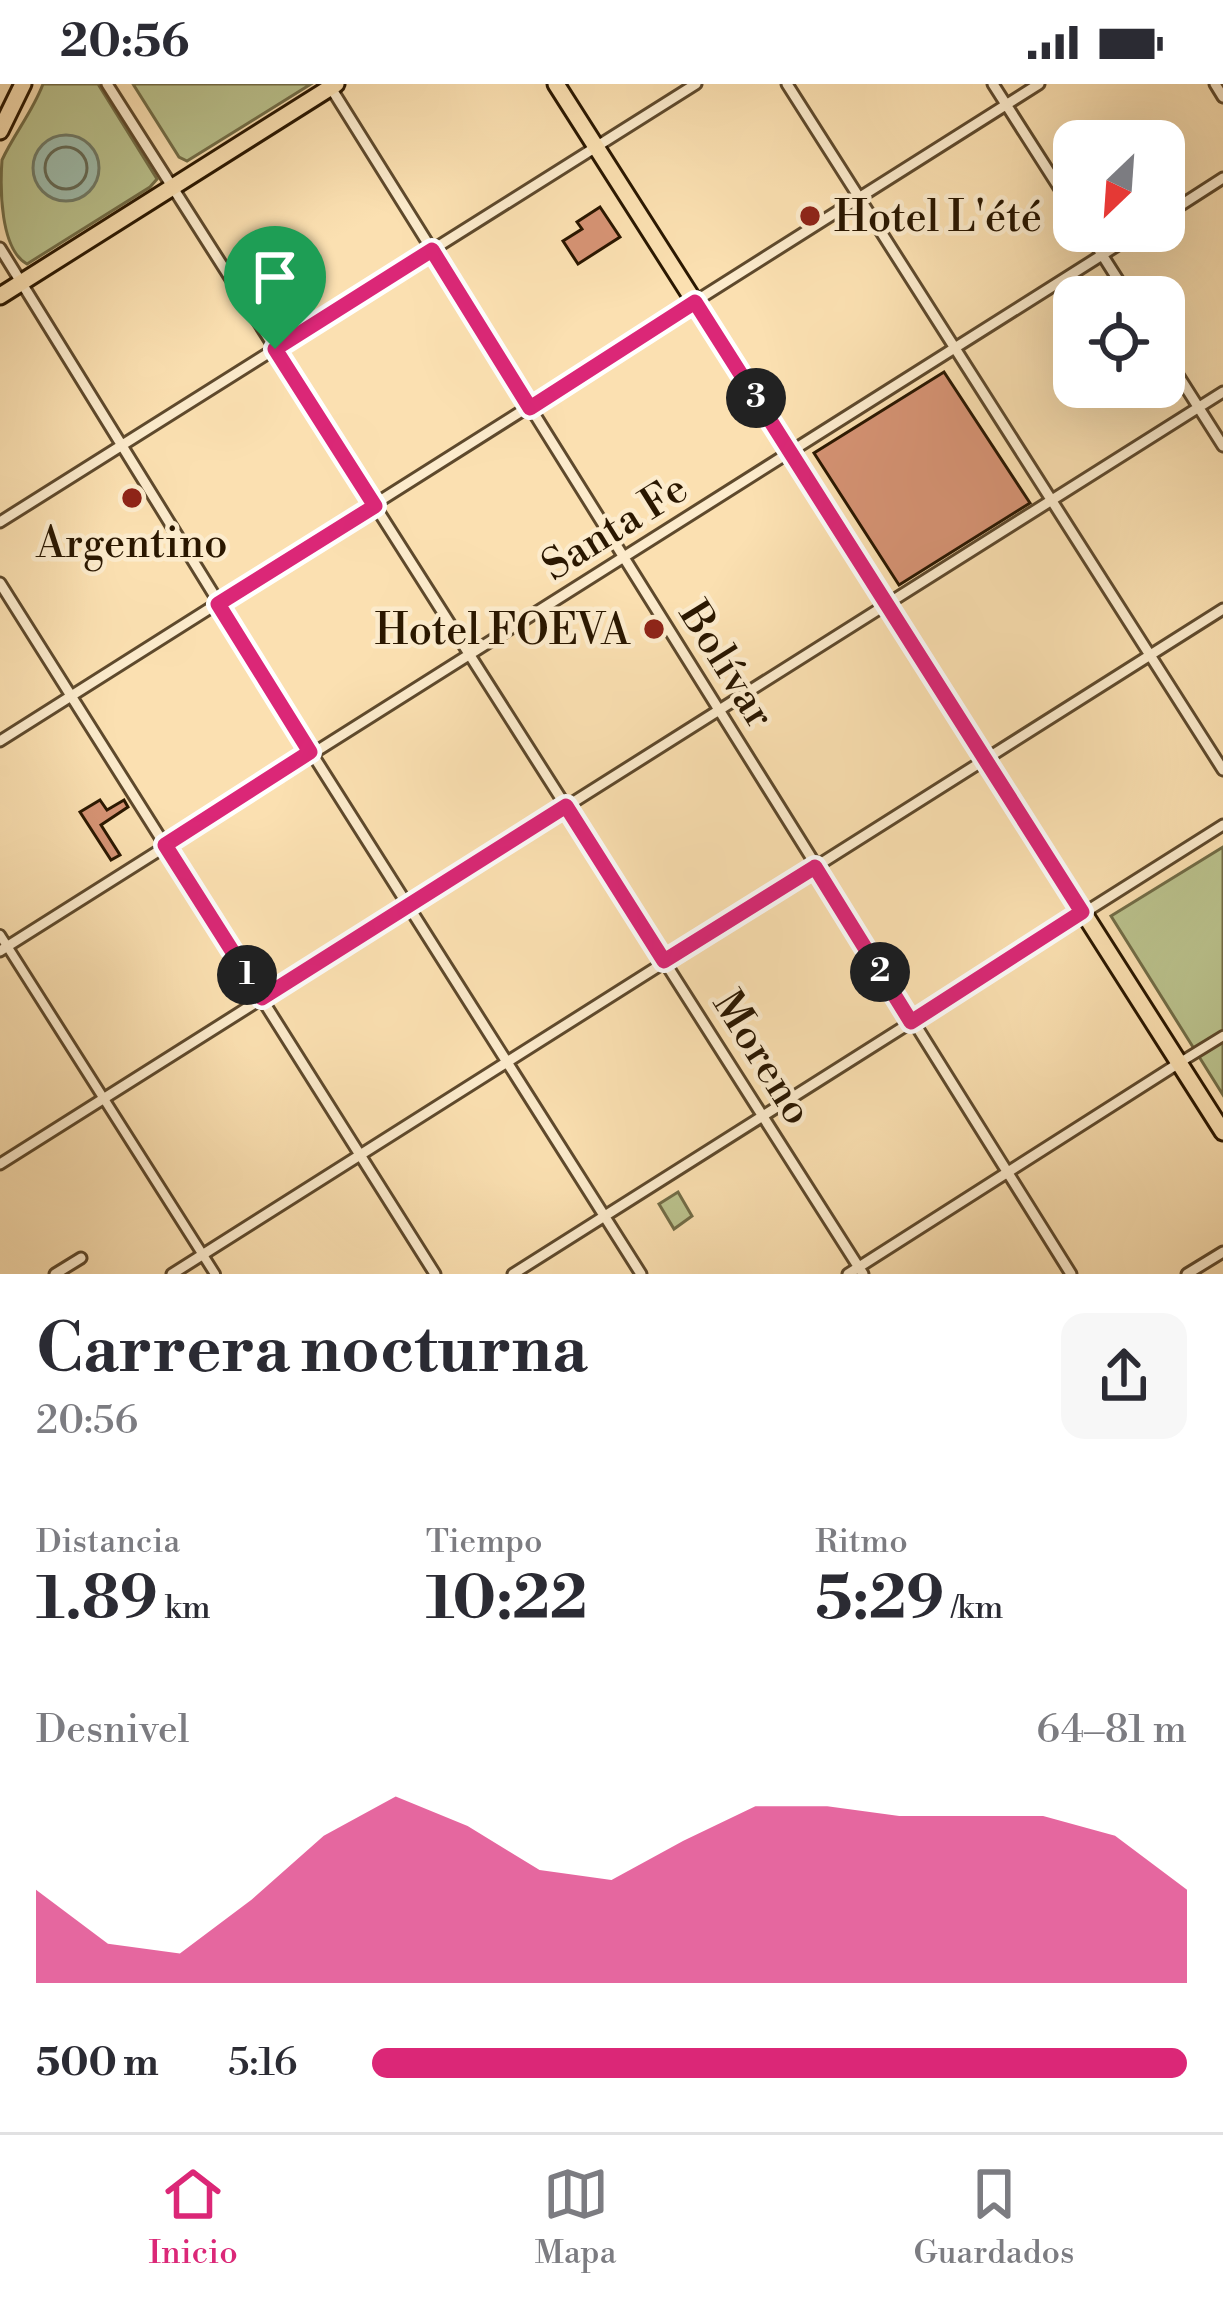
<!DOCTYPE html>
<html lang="es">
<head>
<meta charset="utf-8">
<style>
  body { margin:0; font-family:"Libre Bodoni",serif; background:#f7f7f7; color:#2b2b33; height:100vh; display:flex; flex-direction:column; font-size:45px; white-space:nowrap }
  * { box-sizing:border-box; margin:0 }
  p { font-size:39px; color:#7c7c81 }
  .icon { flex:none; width:66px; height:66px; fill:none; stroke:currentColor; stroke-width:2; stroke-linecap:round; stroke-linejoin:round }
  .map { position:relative; height:1190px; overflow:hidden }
  .side { display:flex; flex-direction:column; background:#fff; flex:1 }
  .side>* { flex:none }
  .needle { width:78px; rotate:205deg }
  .fabs { position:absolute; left:1053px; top:36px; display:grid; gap:24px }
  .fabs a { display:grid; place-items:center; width:132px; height:132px; border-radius:24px; background:#fff; box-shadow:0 12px 48px #0002; font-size:60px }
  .pin { position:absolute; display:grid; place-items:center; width:102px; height:102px; color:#fff; margin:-123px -51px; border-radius:50% 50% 50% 0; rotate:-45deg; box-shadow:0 0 12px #0007 }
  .pin .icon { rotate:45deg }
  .km { position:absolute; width:60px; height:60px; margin:-30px; border-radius:50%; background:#222; color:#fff; font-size:33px; line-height:60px; text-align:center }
  .round { display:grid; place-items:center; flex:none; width:126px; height:126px; border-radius:24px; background:#f7f7f7 }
  .headline { display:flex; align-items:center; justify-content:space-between; height:204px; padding:0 36px }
  h1 { font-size:66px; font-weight:700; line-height:90px }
  .figures { display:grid; grid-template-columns:repeat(3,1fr); gap:18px; height:204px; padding:12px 36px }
  .figures div { display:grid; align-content:center }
  .figures b { font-size:60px; font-weight:700 }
  .figures small { font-size:33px; font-weight:400 }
  .figures p { font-size:33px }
  .chart { height:336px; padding:24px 36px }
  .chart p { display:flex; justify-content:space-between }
  .chart svg { width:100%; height:216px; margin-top:12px; fill:#db2777; opacity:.7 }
  ul { padding:0 36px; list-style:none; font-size:39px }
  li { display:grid; grid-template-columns:192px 144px 1fr; align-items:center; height:90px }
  li i { height:30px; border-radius:15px; background:#db2777 }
  .status { display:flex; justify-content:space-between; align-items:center; height:84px; padding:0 60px; background:#fff; direction:ltr }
  .status svg { height:33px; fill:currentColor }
  .tabs { display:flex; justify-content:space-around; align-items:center; height:168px; border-top:3px solid #e1e1e2; background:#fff; font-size:33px; color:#7c7c81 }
  .tabs a { display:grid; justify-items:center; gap:6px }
  .tabs .current { color:#db2777 }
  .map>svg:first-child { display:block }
  .green { fill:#bbc38e; stroke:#726d47; stroke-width:3 }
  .water { fill:#9fbdad; stroke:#707b68; stroke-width:3 }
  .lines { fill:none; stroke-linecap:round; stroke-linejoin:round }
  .shore { stroke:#646a56; stroke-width:3 }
  .building { fill:#d69374; stroke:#2a1700; stroke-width:3 }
  .pedestrian-casing { stroke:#5e492c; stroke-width:14 }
  .minor-casing { stroke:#5e492c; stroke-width:15 }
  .primary-casing { stroke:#2a1700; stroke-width:21 }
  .pedestrian { stroke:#fcebcc; stroke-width:8 }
  .minor { stroke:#fcebcc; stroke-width:9 }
  .primary { stroke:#fbe0b1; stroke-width:15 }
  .route-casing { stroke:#fff; stroke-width:24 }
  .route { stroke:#db2777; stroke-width:15 }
  .poi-dot { fill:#8f2418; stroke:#fcebcc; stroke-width:4.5 }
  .labels { text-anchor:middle; stroke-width:9; stroke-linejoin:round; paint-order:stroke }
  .poi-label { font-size:42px; fill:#2a1700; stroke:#fcebcc; text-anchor:start }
  .street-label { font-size:42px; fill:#2a1700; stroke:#fcebcc }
</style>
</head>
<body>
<div class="status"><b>20:56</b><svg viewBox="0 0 49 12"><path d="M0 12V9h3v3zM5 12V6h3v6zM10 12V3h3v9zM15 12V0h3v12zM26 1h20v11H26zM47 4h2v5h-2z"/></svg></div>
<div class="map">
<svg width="1223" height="1190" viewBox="0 0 1223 1190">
  <rect width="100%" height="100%" fill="#fbe0b1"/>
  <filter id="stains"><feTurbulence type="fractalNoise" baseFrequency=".00167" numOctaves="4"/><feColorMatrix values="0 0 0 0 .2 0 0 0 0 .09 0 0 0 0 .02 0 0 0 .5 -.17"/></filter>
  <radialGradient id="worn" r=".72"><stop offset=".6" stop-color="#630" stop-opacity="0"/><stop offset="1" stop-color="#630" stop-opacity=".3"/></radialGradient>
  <!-- green -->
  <path class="green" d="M 43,0 L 98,0 L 157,95 L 150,103 L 27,180 C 0,165 0,104 2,76 C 14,50 33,27 43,0 Z
    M 133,0 L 311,0 L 187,77 L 179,73 Z
    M 1223,763 L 1223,1011 L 1111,832 Z
    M 678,1108 L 692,1132 L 674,1145 L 659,1120 Z"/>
  <!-- water -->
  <path class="water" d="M33 84a33 33 0 1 1 66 0a33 33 0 1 1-66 0Z"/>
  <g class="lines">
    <!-- shore -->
    <path class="shore" d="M45 84a21 21 0 1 1 42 0a21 21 0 1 1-42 0Z"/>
  </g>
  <!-- building -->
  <path class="building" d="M 600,123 L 620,153 L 578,180 L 563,157 L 582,145 L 577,138 Z
    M 944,288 L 1030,419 L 899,501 L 814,369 Z
    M 100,716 L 107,726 L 124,716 L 128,723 L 101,741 L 120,771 L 111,776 L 80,728 Z"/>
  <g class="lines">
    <defs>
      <path id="pedestrian" d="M 0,851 L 215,1190
        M 1179,979 L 1223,952"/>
      <path id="minor" d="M 107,0 L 863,1190
        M 787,0 L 1223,686
        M 993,0 L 1074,127
        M 1215,0 L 1223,13
        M 331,4 L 1071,1190
        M 1164,132 L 1223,94
        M 1087,147 L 1129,213
        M 0,164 L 311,668 L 641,1190
        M 1164,269 L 1223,362
        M 0,438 L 696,0
        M 0,499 L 435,1190
        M 0,657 L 1039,0
        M 0,867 L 1140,147
        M 0,1080 L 1223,308
        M 55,1190 L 81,1174
        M 172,1190 L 1223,525
        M 513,1190 L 1223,741
        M 848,1190 L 1179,979
        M 1187,1190 L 1223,1168"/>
      <path id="primary" d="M 556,0 L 1223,1048
        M 0,47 L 23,0
        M 0,212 L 336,0"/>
    </defs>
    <!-- pedestrian casing -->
    <use href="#pedestrian" class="pedestrian-casing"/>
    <!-- minor casing -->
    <use href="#minor" class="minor-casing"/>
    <!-- primary casing -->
    <use href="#primary" class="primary-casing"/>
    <!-- pedestrian -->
    <use href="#pedestrian" class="pedestrian"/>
    <!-- minor -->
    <use href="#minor" class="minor"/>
    <!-- primary -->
    <use href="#primary" class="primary"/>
  </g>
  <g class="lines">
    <defs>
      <path id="route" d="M 432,166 L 530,324 L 695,218 L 1082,828 L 911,938 L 815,783 L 664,877 L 566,722 L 262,914 L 165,761 L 310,668 L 218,520 L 375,422 L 275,265 Z"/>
    </defs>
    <!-- route casing -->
    <use href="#route" class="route-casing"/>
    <!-- route -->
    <use href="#route" class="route"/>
  </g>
  <!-- markers -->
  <g class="poi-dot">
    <circle cx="810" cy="132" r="12"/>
    <circle cx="132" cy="414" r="12"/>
    <circle cx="654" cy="545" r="12"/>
  </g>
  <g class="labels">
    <!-- poi labels -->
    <g class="poi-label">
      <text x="834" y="147">Hotel L'été</text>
      <text x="132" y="473" text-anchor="middle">Argentino</text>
      <text x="630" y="560" text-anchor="end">Hotel FOEVA</text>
    </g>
    <!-- street labels -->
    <g class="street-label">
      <text transform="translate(614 442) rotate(-32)" y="15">Santa Fe</text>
      <text transform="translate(728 580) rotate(58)" y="15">Bolívar</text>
      <text transform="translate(764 973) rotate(58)" y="15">Moreno</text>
    </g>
  </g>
  <rect width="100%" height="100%" filter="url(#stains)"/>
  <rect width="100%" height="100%" fill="url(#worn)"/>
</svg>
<div class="fabs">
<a><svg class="needle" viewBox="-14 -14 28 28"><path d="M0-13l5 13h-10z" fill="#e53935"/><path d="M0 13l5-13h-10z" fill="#7c7c81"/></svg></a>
<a><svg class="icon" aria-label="locate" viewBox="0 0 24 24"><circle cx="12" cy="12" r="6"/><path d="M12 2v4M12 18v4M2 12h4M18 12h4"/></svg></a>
</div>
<div class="pin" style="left:275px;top:265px;background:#1e9e55"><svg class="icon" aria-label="arrive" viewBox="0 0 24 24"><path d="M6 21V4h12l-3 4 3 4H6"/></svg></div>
<b class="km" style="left:247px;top:891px">1</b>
<b class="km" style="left:880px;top:888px">2</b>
<b class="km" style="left:756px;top:314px">3</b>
</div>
<section class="side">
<div class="headline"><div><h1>Carrera nocturna</h1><p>20:56</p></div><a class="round"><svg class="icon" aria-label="share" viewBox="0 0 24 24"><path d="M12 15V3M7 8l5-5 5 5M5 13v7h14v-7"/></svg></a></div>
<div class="figures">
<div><p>Distancia</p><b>1.89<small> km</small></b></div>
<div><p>Tiempo</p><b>10:22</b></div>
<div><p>Ritmo</p><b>5:29<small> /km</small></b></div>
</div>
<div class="chart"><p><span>Desnivel</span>64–81 m</p>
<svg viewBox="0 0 160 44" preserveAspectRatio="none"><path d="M0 44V25L10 36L20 38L30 27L40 14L50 6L60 12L70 21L80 23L90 15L100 8L110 8L120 10L130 10L140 10L150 14L160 25V44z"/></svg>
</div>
<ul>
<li><b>500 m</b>5:16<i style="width:100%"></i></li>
</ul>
</section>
<nav class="tabs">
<a class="current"><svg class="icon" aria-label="home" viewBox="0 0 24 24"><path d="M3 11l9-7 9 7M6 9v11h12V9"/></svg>Inicio</a>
<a><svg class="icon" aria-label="map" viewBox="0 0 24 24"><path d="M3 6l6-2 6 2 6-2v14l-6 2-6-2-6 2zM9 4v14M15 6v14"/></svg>Mapa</a>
<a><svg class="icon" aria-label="saved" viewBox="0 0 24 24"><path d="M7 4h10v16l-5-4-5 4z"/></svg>Guardados</a>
</nav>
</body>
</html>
